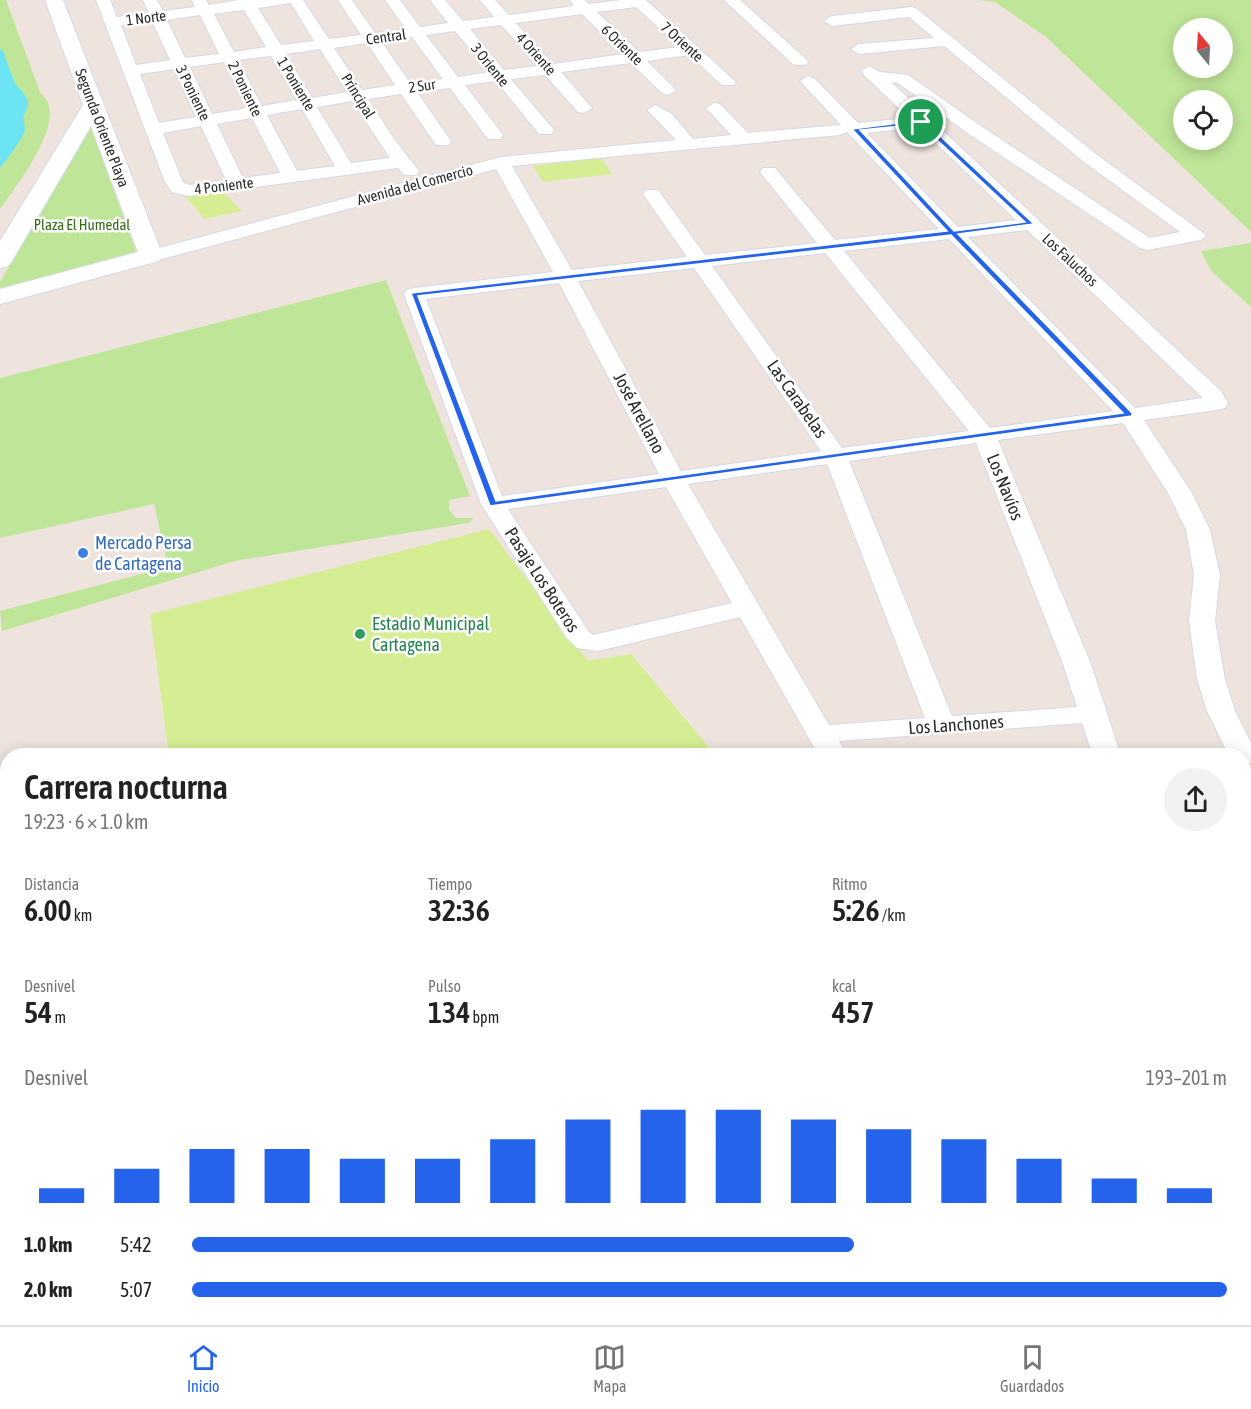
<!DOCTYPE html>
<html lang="es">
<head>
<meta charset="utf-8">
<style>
  body { margin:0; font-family:"Asap Condensed",sans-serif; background:#f2f2f2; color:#222; height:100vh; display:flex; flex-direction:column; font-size:22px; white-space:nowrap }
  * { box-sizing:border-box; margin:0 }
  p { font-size:20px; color:#767676 }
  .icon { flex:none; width:33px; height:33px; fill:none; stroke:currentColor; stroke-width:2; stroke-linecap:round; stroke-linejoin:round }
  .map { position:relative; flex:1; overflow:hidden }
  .panel { position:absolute; left:0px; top:748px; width:1251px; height:578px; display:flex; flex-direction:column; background:#fff; border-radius:24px 24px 0 0; box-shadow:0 3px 15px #0003 }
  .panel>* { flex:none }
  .needle { width:39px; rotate:342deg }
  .buttons { position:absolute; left:1173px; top:18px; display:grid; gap:12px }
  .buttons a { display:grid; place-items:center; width:60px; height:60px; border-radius:50%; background:#fff; box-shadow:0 3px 15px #0003; font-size:30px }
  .pin { position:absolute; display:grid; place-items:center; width:51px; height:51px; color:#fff; margin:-26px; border:3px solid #fff; border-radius:50%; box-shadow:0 2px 6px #0007 }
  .round { display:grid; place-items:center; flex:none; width:63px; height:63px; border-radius:32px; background:#f2f2f2 }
  .head { display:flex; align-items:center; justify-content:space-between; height:102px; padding:0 24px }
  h1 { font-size:33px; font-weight:600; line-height:45px }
  .figures { display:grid; grid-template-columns:repeat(3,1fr); gap:9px; height:102px; padding:6px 24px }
  .figures div { display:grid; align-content:center }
  .figures b { font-size:30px; font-weight:600 }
  .figures small { font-size:16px; font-weight:400 }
  .figures p { font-size:16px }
  .chart { height:168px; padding:12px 24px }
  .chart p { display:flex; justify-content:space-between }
  .chart svg { width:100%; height:108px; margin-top:6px; stroke:#2563eb; stroke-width:6 }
  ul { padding:0 24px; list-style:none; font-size:20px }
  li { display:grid; grid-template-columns:96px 72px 1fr; align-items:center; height:45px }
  li i { height:15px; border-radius:8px; background:#2563eb }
  .dock { display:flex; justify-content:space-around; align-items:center; height:84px; border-top:2px solid #e0e0e0; background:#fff; font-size:16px; color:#767676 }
  .dock a { display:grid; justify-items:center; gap:3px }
  .dock .on { color:#2563eb }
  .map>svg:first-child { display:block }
  .green { fill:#bfe698; fill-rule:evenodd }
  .pitch { fill:#d5ee93 }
  .water { fill:#6de4f3 }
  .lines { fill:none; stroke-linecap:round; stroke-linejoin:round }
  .street-casing { stroke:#d3d9e5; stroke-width:2 }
  .secondary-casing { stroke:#d3d9e5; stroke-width:2 }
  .primary-casing { stroke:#c4c4c4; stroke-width:2 }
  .street { fill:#fff; fill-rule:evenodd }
  .secondary { fill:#fff; fill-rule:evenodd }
  .primary { fill:#f6ba5a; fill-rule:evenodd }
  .wall { fill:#ada8a2 }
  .shaded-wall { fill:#8d8884 }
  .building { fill:#c9c3bc; stroke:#8d8884; stroke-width:1.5 }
  .route { fill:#2563eb; stroke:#fff; stroke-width:1.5; fill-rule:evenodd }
  .shop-dot { fill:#3f7fe0; stroke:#fff; stroke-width:2 }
  .leisure-dot { fill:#2e9e5b; stroke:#fff; stroke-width:2 }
  .labels { text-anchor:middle; stroke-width:5; stroke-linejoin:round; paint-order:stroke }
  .far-street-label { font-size:15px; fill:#2c2c2c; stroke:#fff }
  .far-park-label { font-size:15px; fill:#366d18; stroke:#fff }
  .street-label { font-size:18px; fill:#2c2c2c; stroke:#fff }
  .shop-label { font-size:18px; fill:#366cbe; stroke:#fff; text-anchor:start }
  .leisure-label { font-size:18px; fill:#27864d; stroke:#fff; text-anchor:start }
</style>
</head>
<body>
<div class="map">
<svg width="1251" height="1325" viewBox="0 0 1251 1325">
  <rect width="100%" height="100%" fill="#eee4dd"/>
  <!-- green -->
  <path class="green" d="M 0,0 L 6,0 L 40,92 C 42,95 47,99 48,103 C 59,132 16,186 0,209 Z
    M 978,0 L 1251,0 L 1251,232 L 1046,37 L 995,2 ZM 1184,28 L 1222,28 L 1222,68 L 1184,68 ZM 1184,100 L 1222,100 L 1222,140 L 1184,140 Z
    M 91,128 L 137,254 L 0,291 L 0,282 Z
    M 1251,243 L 1251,307 L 1211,271 L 1201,251 Z
    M 386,280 L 470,496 L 449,500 L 449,510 L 456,518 L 474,518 L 468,523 L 235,561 L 2,631 L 0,611 L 168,567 L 154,504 L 0,538 L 0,378 Z"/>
  <!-- pitch -->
  <path class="pitch" d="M 601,158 L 612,174 L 543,182 L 533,166 Z
    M 220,189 L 242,211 L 205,219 L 184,196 Z
    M 489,529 L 588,661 L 631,654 L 716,756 L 169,756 L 150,614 Z
    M 7,1259 L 8,1318 L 480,1319 L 472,1325 L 255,1325 L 252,1322 L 247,1325 L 6,1325 L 4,1260 Z"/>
  <!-- water -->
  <path class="water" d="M 0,49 L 4,52 C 6,62 11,71 14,81 C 17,88 25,92 28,102 C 28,107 26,110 24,115 C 23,121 25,124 25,129 C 25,136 6,161 0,168 Z"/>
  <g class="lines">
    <defs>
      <path id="street" d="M 96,0 L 110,0 L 117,17 L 149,13 L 143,0 L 157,0 L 163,11 L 195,7 L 192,0 L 206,0 L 209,5 L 239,0 L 303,0 L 329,39 L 361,35 L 338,0 L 352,0 L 375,33 L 406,29 L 385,0 L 400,0 L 420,27 L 448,23 L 430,0 L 445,0 L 463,21 L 494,17 L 480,0 L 495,0 L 509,15 L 574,6 L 570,0 L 584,0 L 589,4 L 621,0 L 646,0 L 736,82 L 734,85 L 722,85 L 689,55 L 647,61 L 676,90 L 668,95 L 662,93 L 631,63 L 561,72 L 592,108 L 584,113 L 578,112 L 545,75 L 511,79 L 554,130 L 551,134 L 539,134 L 496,81 L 465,85 L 503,135 L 500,139 L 488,139 L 450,88 L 417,92 L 451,141 L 448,145 L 436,145 L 401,94 L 368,99 L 394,139 L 419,171 L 416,175 L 404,175 L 398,168 L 189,196 L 172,192 L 165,182 ZM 291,3 L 314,41 L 281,45 L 258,8 ZM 636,7 L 680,47 L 639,52 L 597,12 ZM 244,10 L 266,47 L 234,52 L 214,14 ZM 582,14 L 623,54 L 553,64 L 516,23 ZM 200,15 L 219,54 L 185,58 L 167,20 ZM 152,21 L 170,60 L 136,65 L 121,25 ZM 501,25 L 538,66 L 504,70 L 470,29 ZM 455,31 L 489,72 L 458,77 L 426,35 ZM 412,37 L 443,79 L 410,83 L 381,41 ZM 367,43 L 395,85 L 362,90 L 334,48 ZM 320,49 L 347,92 L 312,98 L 286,54 ZM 271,56 L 297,100 L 262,106 L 238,60 ZM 224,62 L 247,108 L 212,114 L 190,67 ZM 174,69 L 196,117 L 159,123 L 140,74 ZM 352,101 L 390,158 L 351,163 L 317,107 ZM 302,109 L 335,166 L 297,171 L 267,115 ZM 252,118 L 280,173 L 243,178 L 217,124 ZM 201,126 L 226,180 L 189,185 L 183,182 L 163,133 Z
        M 724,0 L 740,0 L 806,59 L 808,62 L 806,65 L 794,65 Z
        M 912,7 L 917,9 L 1096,154 L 1206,235 L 1203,239 L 1196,241 L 1147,250 L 1140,248 L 966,132 L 898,83 L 891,82 L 1221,391 L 1228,403 L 1225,408 L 1217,410 L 1144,420 L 1192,493 L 1210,530 L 1220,575 L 1215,621 L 1225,679 L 1235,711 L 1251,743 L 1251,763 L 1244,765 L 1244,756 L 1229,756 L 1207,711 L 1197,679 L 1189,621 L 1194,575 L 1186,530 L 1168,493 L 1123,423 L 998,440 L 1091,664 L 1121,756 L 1093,756 L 1082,723 L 839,741 L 847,756 L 819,756 L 740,617 L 598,651 L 577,648 L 566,637 L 481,504 L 404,294 L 407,290 L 414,288 L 553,272 L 496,169 L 151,262 L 144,260 L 141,256 L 144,252 L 501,157 L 676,140 L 647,110 L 655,105 L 672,114 L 693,139 L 731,135 L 706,108 L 714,103 L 720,104 L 748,133 L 841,125 L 800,81 L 808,76 L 814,78 L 858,123 L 909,118 L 863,74 L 861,71 L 869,66 L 880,72 L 908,75 L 978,124 L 1150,238 L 1180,232 L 1084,162 L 944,46 L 859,54 L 851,49 L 859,44 L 934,38 L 909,17 L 832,26 L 824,21 L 832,16 ZM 919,127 L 1016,220 L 958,227 L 867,133 ZM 847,132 L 939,229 L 835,240 L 775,168 L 763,168 L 760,172 L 817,243 L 705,255 L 658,190 L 646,190 L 643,194 L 687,257 L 572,270 L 512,166 L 840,135 ZM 1027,230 L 1203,398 L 1135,408 L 968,237 ZM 949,239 L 1113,411 L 990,428 L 844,251 ZM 825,253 L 969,431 L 842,448 L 712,266 ZM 694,268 L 821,451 L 681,471 L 578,281 ZM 559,283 L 659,474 L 502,496 L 426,299 ZM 976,443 L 1063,664 L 1077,707 L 952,716 L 849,461 ZM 827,464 L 925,718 L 829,725 L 688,484 ZM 666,487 L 732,603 L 593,635 L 589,632 L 508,509 Z
        M 1251,773 L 1251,791 L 1244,793 L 1244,775 Z
        M 897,1318 L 941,1318 L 938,1325 L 893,1325 Z"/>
      <path id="secondary" d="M 45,0 L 63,0 L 163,256 L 159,261 L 0,304 L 0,289 L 138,252 L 91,126 L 12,261 L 8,266 L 0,268 L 0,241 L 83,105 Z
        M 809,1318 L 857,1318 L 859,1325 L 811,1325 Z"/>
      <path id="primary" d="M 1251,879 L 1251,907 L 1244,909 L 1244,881 Z
        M 502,1318 L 556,1318 L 552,1325 L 499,1325 Z"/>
    </defs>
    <!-- street casing -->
    <use href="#street" class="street-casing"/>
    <!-- secondary casing -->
    <use href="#secondary" class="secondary-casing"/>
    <!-- primary casing -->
    <use href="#primary" class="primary-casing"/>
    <!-- street -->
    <use href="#street" class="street"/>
    <!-- secondary -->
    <use href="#secondary" class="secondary"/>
    <!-- primary -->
    <use href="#primary" class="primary"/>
  </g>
  <!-- wall -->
  <path class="wall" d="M 34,1318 L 231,1318 L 218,1325 L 37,1325 Z"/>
  <!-- shaded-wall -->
  <path class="shaded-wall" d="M 176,1318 L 231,1318 L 218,1325 L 162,1325 Z"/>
  <!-- building -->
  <path class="building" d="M 39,1318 L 176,1318 L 162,1325 L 42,1325 Z"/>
  <!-- route -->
  <path class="route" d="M 923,120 L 1034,224 L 958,234 L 1132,413 L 1132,416 L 490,506 L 411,293 L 947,231 L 852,129 ZM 920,124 L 1025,222 L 954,231 L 860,130 ZM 951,235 L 1123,413 L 496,501 L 418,296 Z"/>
  <!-- markers -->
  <circle class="shop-dot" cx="83" cy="553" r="6"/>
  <circle class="leisure-dot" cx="360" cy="634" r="6"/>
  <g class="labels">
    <!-- far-street labels -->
    <g class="far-street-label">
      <text transform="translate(146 18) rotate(-7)" y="5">1 Norte</text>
      <text transform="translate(386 37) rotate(-8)" y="5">Central</text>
      <text transform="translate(682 42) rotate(42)" y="5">7 Oriente</text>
      <text transform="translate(622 45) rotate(44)" y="5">6 Oriente</text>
      <text transform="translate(536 54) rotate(48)" y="5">4 Oriente</text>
      <text transform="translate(490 65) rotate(51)" y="5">3 Oriente</text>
      <text transform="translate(296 84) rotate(59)" y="5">1 Poniente</text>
      <text transform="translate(422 86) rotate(-8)" y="5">2 Sur</text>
      <text transform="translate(245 89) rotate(64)" y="5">2 Poniente</text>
      <text transform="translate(193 93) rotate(64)" y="5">3 Poniente</text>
      <text transform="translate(358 96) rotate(58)" y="5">Principal</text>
      <text transform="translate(102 128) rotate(69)" y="5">Segunda Oriente Playa</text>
      <text transform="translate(415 185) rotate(-15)" y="5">Avenida del Comercio</text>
      <text transform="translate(224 186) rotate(-7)" y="5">4 Poniente</text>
      <text transform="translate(1070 260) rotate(43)" y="5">Los Faluchos</text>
    </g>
    <!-- far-park labels -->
    <g class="far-park-label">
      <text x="82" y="230">Plaza El Humedal</text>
    </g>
    <!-- street labels -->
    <g class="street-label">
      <text transform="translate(797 399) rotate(55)" y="6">Las Carabelas</text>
      <text transform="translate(639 413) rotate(62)" y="6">José Arellano</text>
      <text transform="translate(1005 487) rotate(68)" y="6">Los Navíos</text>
      <text transform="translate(542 580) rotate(57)" y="6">Pasaje Los Boteros</text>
      <text transform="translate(956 725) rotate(-4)" y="6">Los Lanchones</text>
    </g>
    <!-- shop labels -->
    <g class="shop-label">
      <text x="95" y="549">Mercado Persa<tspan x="95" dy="21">de Cartagena</tspan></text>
    </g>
    <!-- leisure labels -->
    <g class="leisure-label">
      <text x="372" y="630">Estadio Municipal<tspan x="372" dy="21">Cartagena</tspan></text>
    </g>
  </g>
</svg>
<div class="buttons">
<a><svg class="needle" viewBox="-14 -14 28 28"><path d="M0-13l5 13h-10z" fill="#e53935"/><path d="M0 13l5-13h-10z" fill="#767676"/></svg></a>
<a><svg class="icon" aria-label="locate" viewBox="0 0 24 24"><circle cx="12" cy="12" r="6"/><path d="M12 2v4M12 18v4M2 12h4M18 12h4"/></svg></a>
</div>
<div class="pin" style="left:921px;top:122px;background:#1e9e55"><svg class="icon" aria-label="arrive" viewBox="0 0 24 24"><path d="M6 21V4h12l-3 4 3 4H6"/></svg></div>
<section class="panel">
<div class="head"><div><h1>Carrera nocturna</h1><p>19:23 · 6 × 1.0 km</p></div><a class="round"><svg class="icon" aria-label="share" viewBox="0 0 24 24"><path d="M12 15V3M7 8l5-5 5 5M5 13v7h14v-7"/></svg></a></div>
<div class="figures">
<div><p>Distancia</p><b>6.00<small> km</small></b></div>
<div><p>Tiempo</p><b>32:36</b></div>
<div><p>Ritmo</p><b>5:26<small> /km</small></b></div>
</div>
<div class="figures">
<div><p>Desnivel</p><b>54<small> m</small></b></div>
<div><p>Pulso</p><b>134<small> bpm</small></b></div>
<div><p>kcal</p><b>457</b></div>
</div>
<div class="chart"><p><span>Desnivel</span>193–201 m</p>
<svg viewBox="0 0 160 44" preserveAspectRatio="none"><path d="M5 44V38M15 44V30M25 44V22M35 44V22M45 44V26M55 44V26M65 44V18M75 44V10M85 44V6M95 44V6M105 44V10M115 44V14M125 44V18M135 44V26M145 44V34M155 44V38"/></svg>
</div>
<ul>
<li><b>1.0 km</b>5:42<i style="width:64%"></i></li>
<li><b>2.0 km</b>5:07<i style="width:100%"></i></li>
</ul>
</section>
</div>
<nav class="dock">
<a class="on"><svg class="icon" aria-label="home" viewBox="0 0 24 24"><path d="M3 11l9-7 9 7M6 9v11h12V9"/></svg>Inicio</a>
<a><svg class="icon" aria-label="map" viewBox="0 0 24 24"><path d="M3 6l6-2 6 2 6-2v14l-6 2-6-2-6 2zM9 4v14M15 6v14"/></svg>Mapa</a>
<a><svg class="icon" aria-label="saved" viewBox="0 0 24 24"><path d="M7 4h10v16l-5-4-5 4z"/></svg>Guardados</a>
</nav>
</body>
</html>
